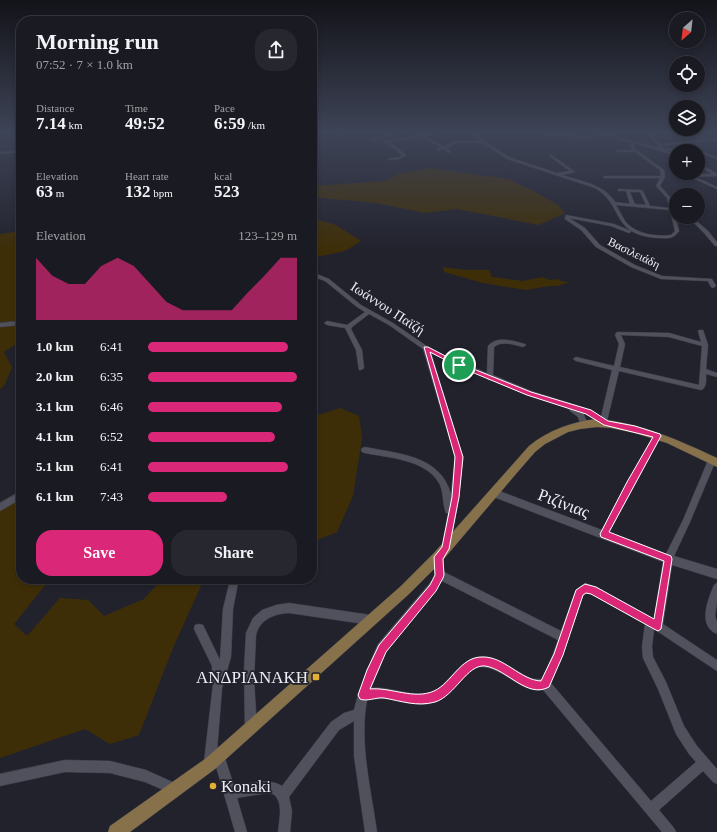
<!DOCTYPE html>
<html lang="en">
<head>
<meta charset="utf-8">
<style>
  body { margin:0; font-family:"Times New Roman",serif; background:#27272f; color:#f1f3f6; height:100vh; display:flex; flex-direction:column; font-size:15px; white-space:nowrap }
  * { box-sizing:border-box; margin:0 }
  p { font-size:13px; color:#9fa1a5 }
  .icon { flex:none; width:22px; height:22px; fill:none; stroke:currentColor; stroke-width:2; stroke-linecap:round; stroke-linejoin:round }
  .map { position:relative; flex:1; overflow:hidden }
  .details { position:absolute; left:16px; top:16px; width:301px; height:568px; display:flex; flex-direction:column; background:#1a1a22; border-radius:16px; box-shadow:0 2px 6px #0003,0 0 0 1px #383840 }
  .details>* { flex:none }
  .needle { width:26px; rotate:208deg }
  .controls { position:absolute; left:669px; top:12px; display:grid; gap:8px }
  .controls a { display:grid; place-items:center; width:36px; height:36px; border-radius:50%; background:#1a1a22; box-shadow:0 2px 6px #0003,0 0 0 1px #383840; font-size:20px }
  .pin { position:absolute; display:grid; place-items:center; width:34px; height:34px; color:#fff; margin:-17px; border:2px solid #fff; border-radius:50%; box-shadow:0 1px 4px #0007 }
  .round { display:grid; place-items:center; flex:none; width:42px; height:42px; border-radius:16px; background:#27272f }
  .summary { display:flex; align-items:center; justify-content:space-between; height:68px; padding:0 20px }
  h1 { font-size:22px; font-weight:800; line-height:30px }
  .stats { display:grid; grid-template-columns:repeat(3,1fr); gap:6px; height:68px; padding:4px 20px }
  .stats div { display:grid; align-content:center }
  .stats b { font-size:17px; font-weight:800 }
  .stats small { font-size:11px; font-weight:400 }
  .stats p { font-size:11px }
  .chart { height:112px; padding:8px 20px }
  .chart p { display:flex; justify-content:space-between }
  .chart svg { width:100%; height:72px; margin-top:4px; fill:#db2777; opacity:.7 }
  .button { display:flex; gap:8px; margin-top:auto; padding:8px 20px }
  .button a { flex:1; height:46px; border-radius:16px; background:#db2777; color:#fff; font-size:16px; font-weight:800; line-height:46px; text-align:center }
  .button a+a { background:#27272f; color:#f1f3f6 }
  ul { padding:0 20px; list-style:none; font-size:13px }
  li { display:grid; grid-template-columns:64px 48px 1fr; align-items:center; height:30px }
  li i { height:10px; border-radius:5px; background:#db2777 }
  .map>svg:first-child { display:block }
  .green { fill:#3e2e08 }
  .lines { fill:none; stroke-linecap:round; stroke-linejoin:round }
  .minor-casing { stroke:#3d3d46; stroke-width:1 }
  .major-casing { stroke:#3d3d46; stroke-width:1 }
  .minor { fill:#51515d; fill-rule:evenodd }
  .major { fill:#86714b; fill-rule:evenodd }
  .route { fill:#db2777; stroke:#fff; fill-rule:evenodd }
  .poi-dot { fill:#e3ae35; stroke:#22222d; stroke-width:1.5 }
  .labels { text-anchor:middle; stroke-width:3.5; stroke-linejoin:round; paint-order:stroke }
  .far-street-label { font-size:12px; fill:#ececf4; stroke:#22222d }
  .street-label { font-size:14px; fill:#ececf4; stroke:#22222d }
  .near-street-label { font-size:17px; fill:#ececf4; stroke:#22222d }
  .near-poi-label { font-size:17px; fill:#ececf4; stroke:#22222d; text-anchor:end }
</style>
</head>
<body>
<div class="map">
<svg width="717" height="832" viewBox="0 0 717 832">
  <rect width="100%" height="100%" fill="#22222d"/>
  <!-- green -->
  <path class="green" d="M 430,168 L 509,179 L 535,192 L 558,205 L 565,213 L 539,225 L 457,209 L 425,213 L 376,203 L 312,197 L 312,186 L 384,181 L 398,174 Z
    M 312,218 L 336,225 L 361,241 L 345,251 L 312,258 Z
    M 21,231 L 21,341 L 4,352 L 12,367 L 4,386 L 0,389 L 0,234 Z
    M 443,267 L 465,270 L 489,270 L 492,277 L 523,281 L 542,277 L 550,280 L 558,279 L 561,281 L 569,282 L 558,286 L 549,286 L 526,290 L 483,283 L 444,272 Z
    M 340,408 L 359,416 L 362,438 L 353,496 L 337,532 L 312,542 L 312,417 Z
    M 21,497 L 21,579 L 50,579 L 14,624 L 27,636 L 60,598 L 88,600 L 104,616 L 144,599 L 162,579 L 204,579 L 173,648 L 139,735 L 110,744 L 85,729 L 0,758 L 0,507 Z"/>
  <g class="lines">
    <defs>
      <path id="minor" d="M 342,133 L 346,133 L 340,136 L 340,134 Z
        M 395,133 L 400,133 L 374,141 L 372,140 Z
        M 433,133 L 441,133 L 426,136 L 444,147 L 448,145 L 453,141 L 480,141 L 469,133 L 472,133 L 509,157 L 557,173 L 570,171 L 549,156 L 552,155 L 575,172 L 562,175 C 580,181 604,184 615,202 L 630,204 L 626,191 L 618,191 L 618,189 L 641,190 L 643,191 L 650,206 L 669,208 L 667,198 L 656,186 L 660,178 L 604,178 L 603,177 L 605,176 L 661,176 L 660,170 L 635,152 L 618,152 L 616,151 L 618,150 L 632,150 L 630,145 L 633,143 L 597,133 L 602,133 L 660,148 L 647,133 L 683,133 L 651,134 L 660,144 L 703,140 L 689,133 L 693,133 L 707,139 L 717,138 L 717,140 L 661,146 L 664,149 L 689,147 L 717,157 L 717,159 L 698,152 L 698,151 L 689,149 L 667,151 L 676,154 L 676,156 L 635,143 L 634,145 L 635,149 L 664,170 L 665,177 L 660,186 L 671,198 L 679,231 C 673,240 667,238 657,238 C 610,234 625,206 595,188 L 507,159 L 483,143 L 454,143 L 450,147 L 446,148 L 451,151 L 450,153 L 443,149 L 437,151 L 437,149 L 441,148 L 423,137 L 390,142 L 406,155 C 401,160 393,161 387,159 L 400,157 L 402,155 L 387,143 L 384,143 L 384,141 ZM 630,192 L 640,192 L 646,205 L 635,204 ZM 616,205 L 670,210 L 675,231 L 671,235 C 656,237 635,234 625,221 C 622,216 619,210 616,205 Z
        M 539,133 L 589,137 L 591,136 L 590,133 L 594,133 L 595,136 L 590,139 L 547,136 Z
        M 21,150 L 21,152 L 0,154 L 0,152 Z
        M 698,163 L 716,173 L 717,176 L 696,177 L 717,187 L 717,189 L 692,178 L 692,176 L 696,174 L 712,174 L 698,165 Z
        M 566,215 L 614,224 L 631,231 L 631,232 L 629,233 L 611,226 L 569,218 L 585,228 L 600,245 L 635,265 L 662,276 L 712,279 L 716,286 L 713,288 L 711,287 L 708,281 L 661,279 L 631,267 L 596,247 L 581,230 L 565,219 Z
        M 688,217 L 692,217 L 708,231 L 717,242 L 717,246 L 715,246 L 704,233 Z
        M 312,272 L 329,279 L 361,305 L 393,323 L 428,347 L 450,358 L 487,373 L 488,346 C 497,335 513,341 525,344 L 526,345 L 523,347 C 514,345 502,340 494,347 L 493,375 L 531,391 L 591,410 L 601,417 L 612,370 L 576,361 L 573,359 L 576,357 L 614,366 L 619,344 L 615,335 L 617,332 L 669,333 L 701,342 L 698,331 L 699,330 L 703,330 L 708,345 L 706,369 L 717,373 L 717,377 L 706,374 C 706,380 707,388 701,390 L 619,371 L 607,421 L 610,424 L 609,426 C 600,428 591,415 583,413 L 588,424 L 587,426 L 581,426 L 578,417 L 570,411 L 569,408 L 527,395 L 492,380 L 488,380 L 487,378 L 431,353 L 463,457 L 459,497 L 450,547 L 449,550 L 446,551 L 443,550 L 442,547 L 448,513 L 446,513 C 442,503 444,492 439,483 C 425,459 389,458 365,453 L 362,452 L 361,450 L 362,448 L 365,447 C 399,454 440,455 451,494 L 455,457 L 423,349 L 389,325 L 369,314 L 352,327 L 351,329 L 362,350 L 364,368 L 361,370 L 359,370 L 356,350 L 345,328 L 327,325 L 324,323 L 327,321 L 347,325 L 365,312 L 357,307 L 325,281 L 312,276 ZM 621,335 L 669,337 L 702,346 L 699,385 L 620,367 L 625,344 Z
        M 21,321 L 21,325 L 0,327 L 0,323 Z
        M 657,433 L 660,434 L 661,436 L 609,533 L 666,554 L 683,520 L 709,458 L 712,457 L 715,458 L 716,460 L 690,522 L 674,556 L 717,569 L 717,579 L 672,565 L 663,624 L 717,660 L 717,671 L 654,629 L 652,647 L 653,657 L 666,682 L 684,726 L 697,746 L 717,769 L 717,784 L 713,782 L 703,771 L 659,810 L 674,828 L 676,832 L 662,832 L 543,690 C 521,694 501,665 480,667 C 466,668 453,693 440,700 C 423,709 406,702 389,699 C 382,698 375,699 367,700 C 359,743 371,789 377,832 L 365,832 L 354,756 L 354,721 L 339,730 L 289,797 L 292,811 L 290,832 L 278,832 C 279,821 284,801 273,794 L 267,793 L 237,798 L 247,832 L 235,832 L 215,763 L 214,766 L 210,768 L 206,766 L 204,762 L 213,684 L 212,682 L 212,666 L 194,629 L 195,625 L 199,624 L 203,625 L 220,660 L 223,609 L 230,580 L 236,580 L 238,583 L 233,609 L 231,657 L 222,688 L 217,751 L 219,750 L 223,752 L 234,786 C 249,784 268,777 282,786 L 331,722 L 344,713 L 354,710 L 358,695 L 367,670 L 378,644 L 435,577 L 434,557 L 435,554 L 438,553 L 441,554 L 444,572 L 561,631 L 576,590 L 585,583 L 596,587 L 654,619 L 663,562 L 491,496 L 490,493 L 491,490 L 494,489 L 602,530 L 654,434 ZM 442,581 L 558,640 L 553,654 L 542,679 L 533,679 L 528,677 C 510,668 489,649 469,660 C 461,665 455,672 448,679 C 443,685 437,691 429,693 C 409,697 390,686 371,688 L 386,652 ZM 586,593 L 591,594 L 645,624 L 642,647 L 643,658 L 658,689 L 676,734 L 689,754 L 696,762 L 651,801 L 551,683 L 563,655 L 583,596 Z
        M 21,491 L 21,499 L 0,511 L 0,503 Z
        M 717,583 L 717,602 L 715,616 L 717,622 L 717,634 C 697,626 708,599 714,585 Z
        M 289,603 L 371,615 L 374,617 L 376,620 L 374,623 L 371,625 L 289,613 C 274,614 260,619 256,635 L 254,680 L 257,728 L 255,732 L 251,734 L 247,732 L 245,728 L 244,670 L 246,633 L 253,618 L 262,610 L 276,605 Z
        M 65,760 L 110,761 L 146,770 L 179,785 L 181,789 L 179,793 L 175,795 L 145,782 L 110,773 L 65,772 L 0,786 L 0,774 Z"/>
      <path id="major" d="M 597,419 C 641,423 678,440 717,458 L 717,467 L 667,443 L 635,433 L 611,428 L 597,427 L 580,429 L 568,432 L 545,444 L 535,452 L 515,475 L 442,561 L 409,594 L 215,769 L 130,832 L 108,832 L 110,826 L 205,759 L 401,586 L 434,553 L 529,446 C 549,430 571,422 597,419 Z"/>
    </defs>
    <!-- minor casing -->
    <use href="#minor" class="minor-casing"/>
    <!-- major casing -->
    <use href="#major" class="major-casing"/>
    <!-- minor -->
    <use href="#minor" class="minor"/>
    <!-- major -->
    <use href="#major" class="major"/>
  </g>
  <!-- sky -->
  <linearGradient id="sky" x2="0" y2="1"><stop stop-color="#131319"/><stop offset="0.53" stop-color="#3e4457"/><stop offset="1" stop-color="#3e4457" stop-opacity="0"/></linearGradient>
  <rect width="717" height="250" fill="url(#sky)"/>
  <!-- route -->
  <path class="route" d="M 424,347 L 428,347 L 461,364 L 531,392 L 591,410 L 608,421 L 635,426 L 660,434 L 661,436 L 609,532 L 671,556 L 672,559 L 661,629 L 658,631 L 654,629 L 591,594 L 586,593 L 583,595 L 563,655 L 549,687 C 527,699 507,669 485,666 C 467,664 455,696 435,702 C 417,707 401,701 384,698 C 376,697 367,702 360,699 L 358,695 L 367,670 L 379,645 L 430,585 L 435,575 L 434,557 L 442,547 L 452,497 L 455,457 ZM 430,352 L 457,366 L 527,395 L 586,414 L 604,425 L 653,437 L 627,482 L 600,534 L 601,537 L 664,561 L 654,619 L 596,587 L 585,584 L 576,590 L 554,654 L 541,681 C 520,680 504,656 482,657 C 460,657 452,683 434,691 C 414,700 391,687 370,689 L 386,652 L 436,591 L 443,578 L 444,575 L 443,559 L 449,549 L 459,497 L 463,457 Z"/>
  <!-- markers -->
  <g class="poi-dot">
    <rect x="312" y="673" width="8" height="8" rx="2"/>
    <circle cx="213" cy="786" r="4"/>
  </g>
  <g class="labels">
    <!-- far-street labels -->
    <g class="far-street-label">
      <text transform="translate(634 253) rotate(26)" y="4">Βασιλειάδη</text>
    </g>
    <!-- street labels -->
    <g class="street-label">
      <text transform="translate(388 308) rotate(33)" y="5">Ιωάννου Παϊζή</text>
    </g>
    <!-- near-street labels -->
    <g class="near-street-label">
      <text transform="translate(564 503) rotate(21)" y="6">Ριζίνιας</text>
    </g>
    <!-- near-poi labels -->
    <g class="near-poi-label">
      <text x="308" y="683">ΑΝΔΡΙΑΝΑΚΗ</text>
      <text x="221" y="792" text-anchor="start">Konaki</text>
    </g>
  </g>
</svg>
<div class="controls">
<a><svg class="needle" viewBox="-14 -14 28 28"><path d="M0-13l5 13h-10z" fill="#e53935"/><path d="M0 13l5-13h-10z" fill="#9fa1a5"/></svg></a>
<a><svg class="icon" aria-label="locate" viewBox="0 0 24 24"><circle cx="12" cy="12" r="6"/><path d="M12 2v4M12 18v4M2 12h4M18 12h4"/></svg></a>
<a><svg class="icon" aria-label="layers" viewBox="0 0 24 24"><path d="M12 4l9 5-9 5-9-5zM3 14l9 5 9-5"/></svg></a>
<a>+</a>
<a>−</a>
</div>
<div class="pin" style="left:459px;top:365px;background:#1e9e55"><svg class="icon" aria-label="arrive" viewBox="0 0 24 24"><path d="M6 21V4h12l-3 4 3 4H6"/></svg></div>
<section class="details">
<div class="summary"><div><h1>Morning run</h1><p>07:52 · 7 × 1.0 km</p></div><a class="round"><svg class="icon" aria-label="share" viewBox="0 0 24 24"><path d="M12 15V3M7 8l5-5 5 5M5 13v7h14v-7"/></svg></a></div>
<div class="stats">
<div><p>Distance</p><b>7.14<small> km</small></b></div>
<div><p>Time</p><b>49:52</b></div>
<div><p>Pace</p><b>6:59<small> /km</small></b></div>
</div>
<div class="stats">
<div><p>Elevation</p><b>63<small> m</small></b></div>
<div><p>Heart rate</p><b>132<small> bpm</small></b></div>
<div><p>kcal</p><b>523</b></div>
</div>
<div class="chart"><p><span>Elevation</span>123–129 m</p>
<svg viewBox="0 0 160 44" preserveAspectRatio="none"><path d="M0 44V6L10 17L20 22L30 22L40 11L50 6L60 11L70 22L80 33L90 38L100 38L110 38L120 38L130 27L140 17L150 6L160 6V44z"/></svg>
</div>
<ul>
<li><b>1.0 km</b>6:41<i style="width:94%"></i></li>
<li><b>2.0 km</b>6:35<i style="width:100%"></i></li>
<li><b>3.1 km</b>6:46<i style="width:90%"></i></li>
<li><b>4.1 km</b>6:52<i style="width:85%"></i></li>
<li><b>5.1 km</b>6:41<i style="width:94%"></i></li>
<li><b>6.1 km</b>7:43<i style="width:53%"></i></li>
</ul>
<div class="button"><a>Save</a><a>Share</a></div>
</section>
</div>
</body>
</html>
